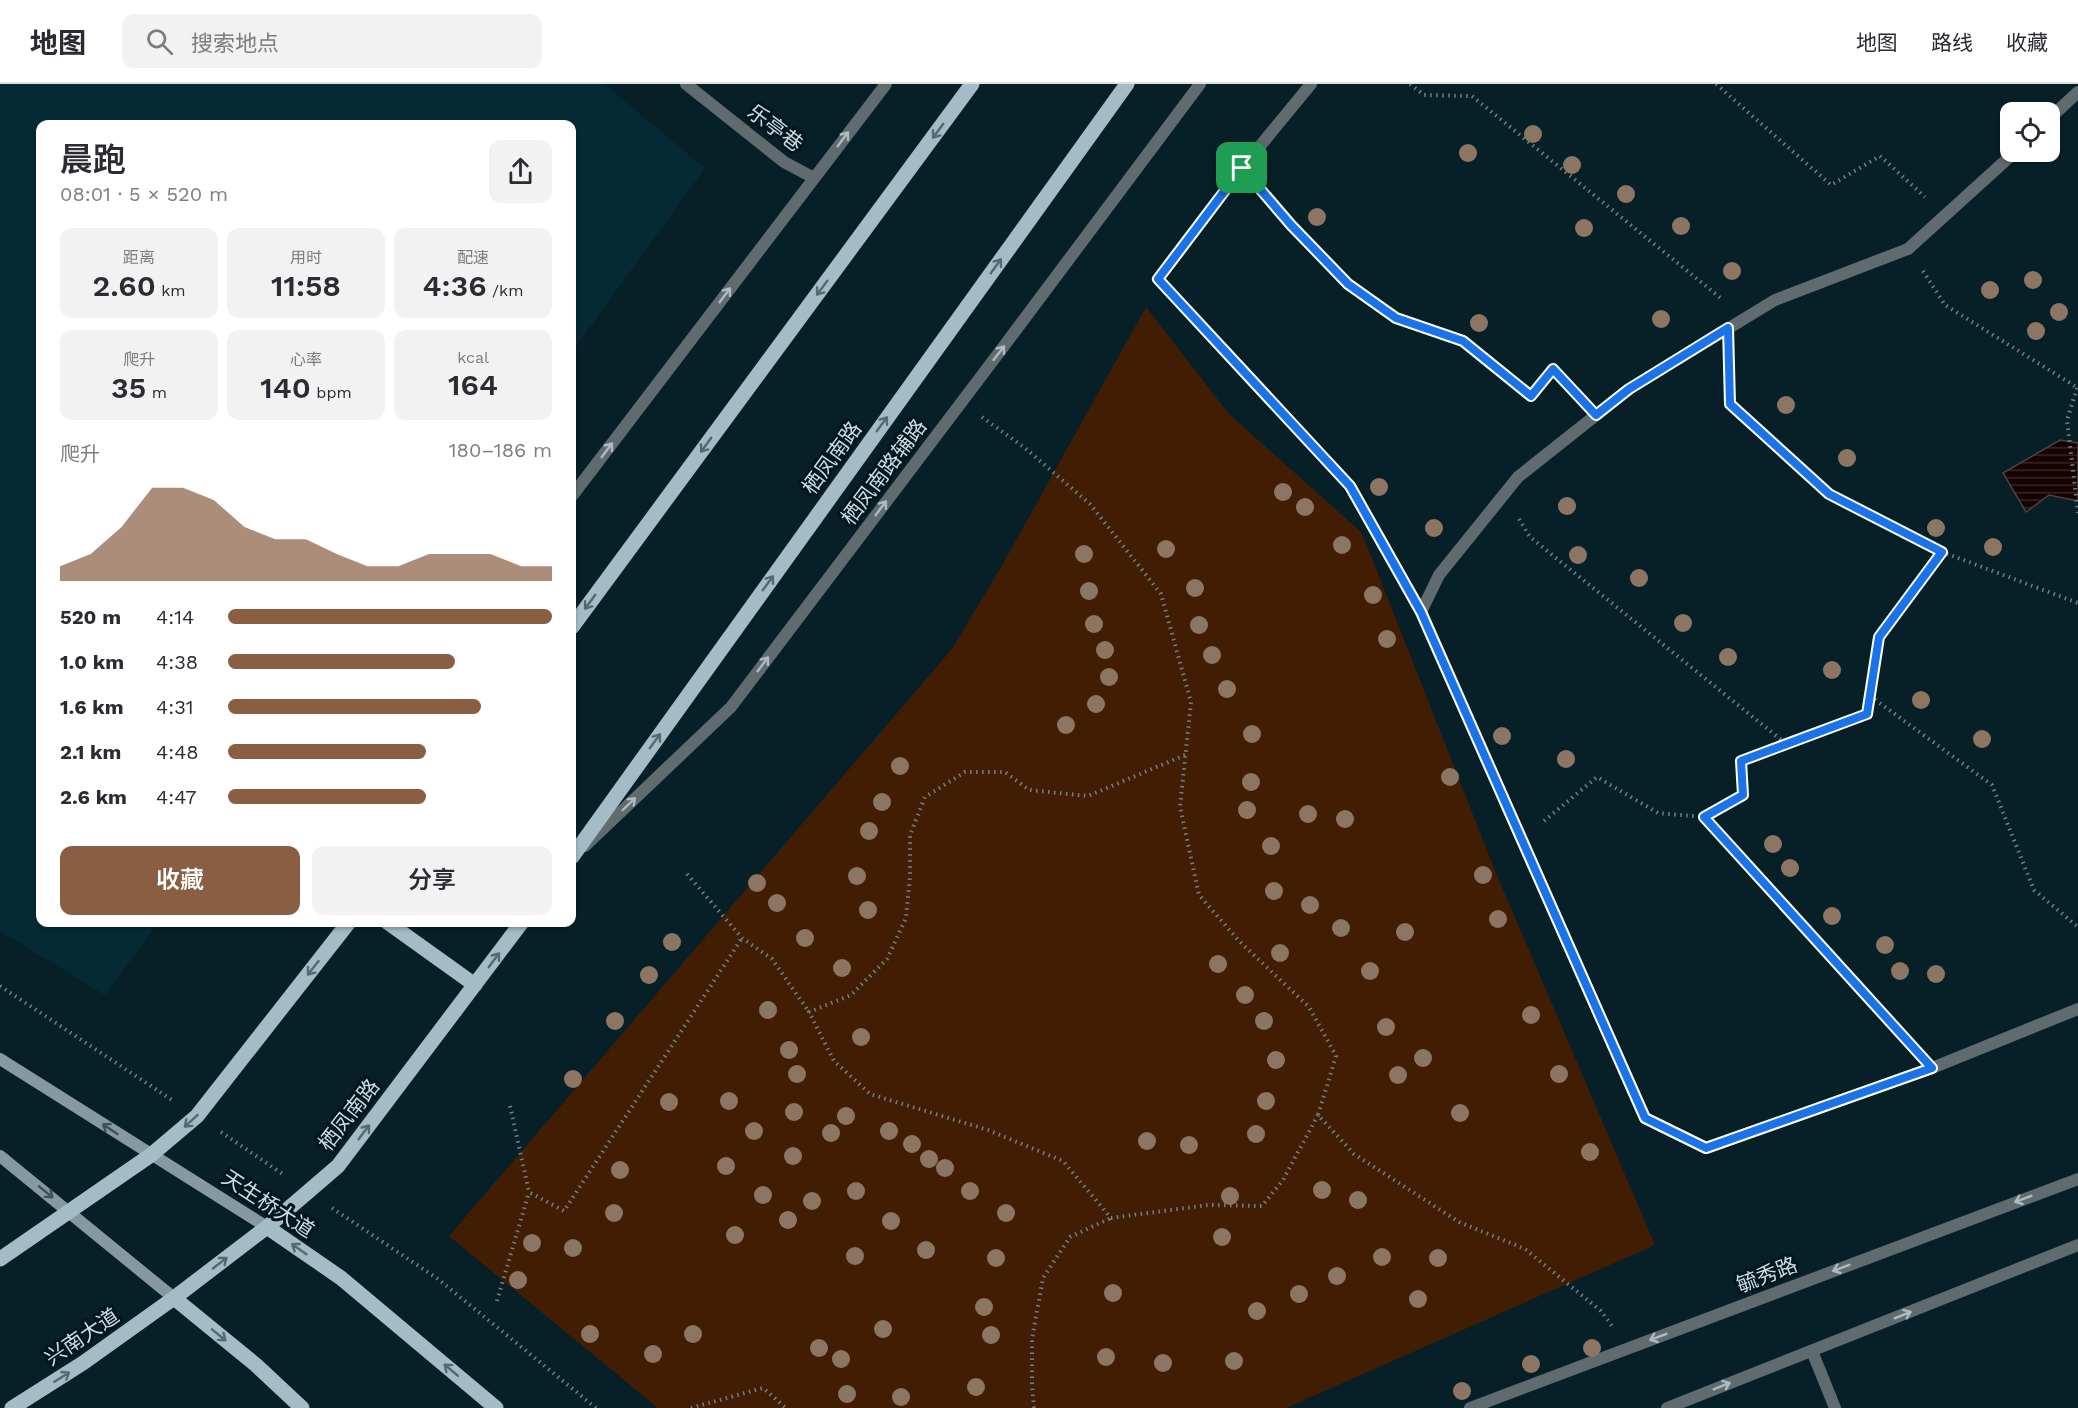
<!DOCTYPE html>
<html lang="zh">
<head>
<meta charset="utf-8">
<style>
  body { margin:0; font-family:"Work Sans","Noto Sans SC",sans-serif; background:#f2f2f3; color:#2b2b33; height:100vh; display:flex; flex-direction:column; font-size:22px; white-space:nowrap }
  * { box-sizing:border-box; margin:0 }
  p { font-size:20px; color:#7c7c81 }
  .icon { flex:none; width:33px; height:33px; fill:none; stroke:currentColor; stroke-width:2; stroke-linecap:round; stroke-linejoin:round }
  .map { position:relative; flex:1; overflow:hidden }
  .side { position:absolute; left:36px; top:36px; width:540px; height:807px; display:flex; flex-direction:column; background:#fff; border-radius:12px; box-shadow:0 2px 4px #0004 }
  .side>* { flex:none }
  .fabs { position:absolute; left:2000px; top:18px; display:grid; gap:12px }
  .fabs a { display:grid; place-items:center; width:60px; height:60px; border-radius:12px; background:#fff; box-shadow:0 2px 4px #0004; font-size:30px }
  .pin { position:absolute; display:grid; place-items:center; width:51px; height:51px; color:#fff; margin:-26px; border-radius:12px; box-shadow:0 3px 9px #0006 }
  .round { display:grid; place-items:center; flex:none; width:63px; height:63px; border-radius:12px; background:#f2f2f3 }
  .overview { display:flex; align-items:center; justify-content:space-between; height:102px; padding:0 24px }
  h1 { font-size:33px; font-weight:600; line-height:45px }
  .figures { display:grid; grid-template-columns:repeat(3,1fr); gap:9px; height:102px; padding:6px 24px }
  .figures div { display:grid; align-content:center; border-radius:12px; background:#f2f2f3; text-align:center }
  .figures b { font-size:30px; font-weight:600 }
  .figures small { font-size:16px; font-weight:400 }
  .figures p { font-size:16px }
  .chart { height:168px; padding:12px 24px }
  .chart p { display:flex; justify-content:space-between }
  .chart svg { width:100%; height:108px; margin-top:6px; fill:#8a5e43; opacity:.7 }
  .cta { display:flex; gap:12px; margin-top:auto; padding:12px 24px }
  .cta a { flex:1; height:69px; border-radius:12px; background:#8a5e43; color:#fff; font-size:24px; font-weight:600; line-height:69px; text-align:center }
  .cta a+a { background:#f2f2f3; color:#2b2b33 }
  ul { padding:0 24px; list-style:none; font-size:20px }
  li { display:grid; grid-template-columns:96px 72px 1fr; align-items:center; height:45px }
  li i { height:15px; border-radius:8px; background:#8a5e43 }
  header { display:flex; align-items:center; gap:36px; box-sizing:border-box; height:84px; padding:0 30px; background:#fff; border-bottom:2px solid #e1e1e2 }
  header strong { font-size:28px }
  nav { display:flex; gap:33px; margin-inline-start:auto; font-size:21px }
  .search { width:420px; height:54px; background:#f2f2f3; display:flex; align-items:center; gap:15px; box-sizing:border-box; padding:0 21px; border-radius:12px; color:#7c7c81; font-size:22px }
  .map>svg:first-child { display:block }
  .built { fill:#062a35 }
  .green { fill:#411e03 }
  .water { fill:url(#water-rules); stroke:#4d4344; stroke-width:1.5 }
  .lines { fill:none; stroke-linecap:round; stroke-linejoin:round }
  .path { stroke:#6e8188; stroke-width:4; stroke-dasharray:1.5 4.5; stroke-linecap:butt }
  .minor { stroke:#606b70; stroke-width:12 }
  .tertiary { stroke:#606b70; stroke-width:12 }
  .secondary { stroke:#8699a0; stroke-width:12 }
  .primary { stroke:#a4bcc5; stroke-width:15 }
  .tree { fill:#8c7663 }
  .oneway { stroke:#526a72 }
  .oneway2 { stroke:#adbac0 }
  .oneway3 { stroke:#3c5258 }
  .route-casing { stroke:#fff; stroke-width:12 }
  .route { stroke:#1a73e8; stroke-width:8 }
  .labels { text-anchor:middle; stroke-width:6; stroke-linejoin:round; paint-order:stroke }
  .street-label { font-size:21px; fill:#cedce2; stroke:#00171e }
</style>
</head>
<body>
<header>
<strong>地图</strong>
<div class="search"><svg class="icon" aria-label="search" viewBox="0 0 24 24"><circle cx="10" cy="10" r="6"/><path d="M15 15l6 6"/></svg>搜索地点</div>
<nav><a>地图</a><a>路线</a><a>收藏</a></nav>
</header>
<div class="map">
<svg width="2078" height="1324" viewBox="0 0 2078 1324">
  <defs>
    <pattern id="water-rules" width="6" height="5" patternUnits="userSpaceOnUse" patternTransform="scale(1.5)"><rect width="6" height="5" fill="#160200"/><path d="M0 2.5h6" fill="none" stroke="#372625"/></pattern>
  </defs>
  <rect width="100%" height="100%" fill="#072028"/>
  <!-- built -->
  <path class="built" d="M 0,0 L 604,0 L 705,84 L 572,268 L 572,40 L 40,40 L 40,838 L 158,839 L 105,911 L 0,847 Z"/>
  <!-- green -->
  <path class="green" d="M 1146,223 L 1229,330 L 1362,449 L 1496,789 L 1655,1161 L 1286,1324 L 658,1324 L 449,1152 L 952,565 L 1000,485 Z"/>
  <!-- water -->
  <path class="water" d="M 2060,356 L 2078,359 L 2078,417 L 2049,411 L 2026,428 L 2003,389 Z"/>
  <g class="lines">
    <!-- path -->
    <path class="path" d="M 1410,0 L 1424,11 L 1472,12 L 1723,216
      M 1716,0 L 1831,101 L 1880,72 L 1925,113
      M 1259,104 L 1291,141 L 1348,200 L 1396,234 L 1463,257 L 1531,312 L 1553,285 L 1579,313
      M 1923,187 L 1945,221 L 2078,304
      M 1729,276 L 1730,320 L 1829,410 L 1942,468
      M 2077,304 L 2067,336 L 2078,429
      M 982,333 L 1025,364 L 1090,420 L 1161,510 L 1191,618 L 1180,723 L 1199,811 L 1239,857 L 1309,923 L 1336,972 L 1318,1031 L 1354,1070 L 1459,1138 L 1525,1165 L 1601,1227 L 1612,1242
      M 1519,435 L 1530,453 L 1785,659
      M 1870,612 L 1992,701 L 2034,806 L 2078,843
      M 1185,671 L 1088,712 L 1029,706 L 1005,688 L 965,688 L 925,713 L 910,751 L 910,793 L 906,834 L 887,875 L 851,911 L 809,928 L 834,977 L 870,1010 L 988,1046 L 1063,1077 L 1111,1134 L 1208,1121 L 1262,1122 L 1283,1096 L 1318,1031
      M 1704,733 L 1913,964
      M 1544,737 L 1597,693 L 1658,729 L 1704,733 L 1743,711 L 1741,677 L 1867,630 L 1879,553 L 1942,468 L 2078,519
      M 687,790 L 742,854 L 772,875 L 809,928
      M 0,902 L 172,1016
      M 510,1022 L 529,1108 L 564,1127 L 742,854
      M 221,1048 L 284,1091
      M 332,1124 L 438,1195 L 596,1324
      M 497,1217 L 529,1108
      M 691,1324 L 763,1304 L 786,1324
      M 1034,1324 L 1032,1300 L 1032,1255 L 1043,1194 L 1070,1153 L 1111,1134"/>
    <!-- minor -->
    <path class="minor" d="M 1311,0 L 1242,84 L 1158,195 L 1350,402 L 1421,528
      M 2049,35 L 2078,8
      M 2015,68 L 1908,165 L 1775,216 L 1629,305 L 1518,393 L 1439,491 L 1421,528 L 1645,1034 L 1706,1064 L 1932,984 L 2078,925
      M 1812,1267 L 1835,1324"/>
    <!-- tertiary -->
    <path class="tertiary" d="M 686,0 L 784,78 L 814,94
      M 572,412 L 886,0
      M 585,762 L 731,623 L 1004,262 L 1200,0
      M 1470,1324 L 2078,1095
      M 1667,1324 L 2078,1161"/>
    <!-- secondary -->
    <path class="secondary" d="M 0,975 L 267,1143
      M 0,1072 L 174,1214"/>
    <!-- primary -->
    <path class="primary" d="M 572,543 L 972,0
      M 572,773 L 1127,0
      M 387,838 L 475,901
      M 267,1143 L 341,1194 L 496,1324
      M 0,1175 L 151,1071 L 197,1032 L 349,838
      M 174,1214 L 256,1281 L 302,1324
      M 12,1324 L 83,1279 L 174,1214 L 267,1143 L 338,1082 L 522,838"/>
  </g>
  <!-- trees -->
  <g class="tree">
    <circle cx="1533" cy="50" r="9"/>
    <circle cx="1468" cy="69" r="9"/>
    <circle cx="1572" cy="81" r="9"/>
    <circle cx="1626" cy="110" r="9"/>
    <circle cx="1317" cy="133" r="9"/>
    <circle cx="1681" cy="142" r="9"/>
    <circle cx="1584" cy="144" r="9"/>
    <circle cx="1732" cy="187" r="9"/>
    <circle cx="2033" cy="196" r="9"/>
    <circle cx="1990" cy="206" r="9"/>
    <circle cx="2059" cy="228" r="9"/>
    <circle cx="1661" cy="235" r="9"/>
    <circle cx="1479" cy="239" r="9"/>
    <circle cx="2036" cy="247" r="9"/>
    <circle cx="1786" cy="321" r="9"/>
    <circle cx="1847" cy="374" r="9"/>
    <circle cx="1379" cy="403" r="9"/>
    <circle cx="1283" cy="408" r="9"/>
    <circle cx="1567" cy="422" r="9"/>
    <circle cx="1305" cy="423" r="9"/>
    <circle cx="1434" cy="444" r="9"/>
    <circle cx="1936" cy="444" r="9"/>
    <circle cx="1342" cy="461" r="9"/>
    <circle cx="1993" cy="463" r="9"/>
    <circle cx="1166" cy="465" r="9"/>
    <circle cx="1084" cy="470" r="9"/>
    <circle cx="1578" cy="471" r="9"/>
    <circle cx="1639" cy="494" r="9"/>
    <circle cx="1195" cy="504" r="9"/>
    <circle cx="1089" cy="507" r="9"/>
    <circle cx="1373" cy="511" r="9"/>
    <circle cx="1683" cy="539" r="9"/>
    <circle cx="1094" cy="540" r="9"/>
    <circle cx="1199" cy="541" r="9"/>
    <circle cx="1387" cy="555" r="9"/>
    <circle cx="1105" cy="566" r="9"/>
    <circle cx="1212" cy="571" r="9"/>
    <circle cx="1728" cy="573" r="9"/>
    <circle cx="1832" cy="586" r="9"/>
    <circle cx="1109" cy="593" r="9"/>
    <circle cx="1227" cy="605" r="9"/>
    <circle cx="1921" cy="616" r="9"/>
    <circle cx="1096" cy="620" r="9"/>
    <circle cx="1066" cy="641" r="9"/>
    <circle cx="1252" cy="650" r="9"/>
    <circle cx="1502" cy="652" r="9"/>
    <circle cx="1982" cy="655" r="9"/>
    <circle cx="1566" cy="675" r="9"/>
    <circle cx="900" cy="682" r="9"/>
    <circle cx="1450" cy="693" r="9"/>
    <circle cx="1251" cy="698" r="9"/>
    <circle cx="882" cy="718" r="9"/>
    <circle cx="1247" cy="726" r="9"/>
    <circle cx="1308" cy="730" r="9"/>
    <circle cx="1345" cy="735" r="9"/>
    <circle cx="869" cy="747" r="9"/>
    <circle cx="1773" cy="760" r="9"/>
    <circle cx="1271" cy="762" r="9"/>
    <circle cx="1790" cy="784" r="9"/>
    <circle cx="1483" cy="791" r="9"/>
    <circle cx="857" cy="792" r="9"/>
    <circle cx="757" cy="799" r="9"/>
    <circle cx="1274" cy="807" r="9"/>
    <circle cx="777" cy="819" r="9"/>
    <circle cx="1310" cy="821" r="9"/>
    <circle cx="868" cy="826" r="9"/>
    <circle cx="1832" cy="832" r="9"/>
    <circle cx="1498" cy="835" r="9"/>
    <circle cx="1341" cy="844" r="9"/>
    <circle cx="1405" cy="848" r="9"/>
    <circle cx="805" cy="854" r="9"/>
    <circle cx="672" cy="858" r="9"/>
    <circle cx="1885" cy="861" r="9"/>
    <circle cx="1280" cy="869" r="9"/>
    <circle cx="1218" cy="880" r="9"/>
    <circle cx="842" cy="884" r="9"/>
    <circle cx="1370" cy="887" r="9"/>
    <circle cx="1900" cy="887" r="9"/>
    <circle cx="1936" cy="890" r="9"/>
    <circle cx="649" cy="891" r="9"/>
    <circle cx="1245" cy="911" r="9"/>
    <circle cx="768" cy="926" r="9"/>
    <circle cx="1531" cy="931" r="9"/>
    <circle cx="615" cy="937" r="9"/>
    <circle cx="1264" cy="937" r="9"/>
    <circle cx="1386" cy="943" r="9"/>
    <circle cx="861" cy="953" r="9"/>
    <circle cx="789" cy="966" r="9"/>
    <circle cx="1423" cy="974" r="9"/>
    <circle cx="1276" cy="976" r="9"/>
    <circle cx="797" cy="990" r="9"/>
    <circle cx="1559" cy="990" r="9"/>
    <circle cx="1398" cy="991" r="9"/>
    <circle cx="573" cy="995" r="9"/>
    <circle cx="729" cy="1017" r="9"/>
    <circle cx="1266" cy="1017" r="9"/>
    <circle cx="669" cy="1018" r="9"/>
    <circle cx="794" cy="1028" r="9"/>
    <circle cx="1460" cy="1029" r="9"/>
    <circle cx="846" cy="1032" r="9"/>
    <circle cx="754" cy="1047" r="9"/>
    <circle cx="889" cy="1047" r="9"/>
    <circle cx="831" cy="1049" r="9"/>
    <circle cx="1256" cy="1050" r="9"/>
    <circle cx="1147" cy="1057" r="9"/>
    <circle cx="912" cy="1060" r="9"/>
    <circle cx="1189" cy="1061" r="9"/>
    <circle cx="1590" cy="1068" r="9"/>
    <circle cx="793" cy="1072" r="9"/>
    <circle cx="929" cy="1075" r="9"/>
    <circle cx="726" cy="1082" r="9"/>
    <circle cx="945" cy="1084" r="9"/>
    <circle cx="620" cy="1086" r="9"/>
    <circle cx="1322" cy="1106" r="9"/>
    <circle cx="856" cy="1107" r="9"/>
    <circle cx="970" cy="1107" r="9"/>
    <circle cx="763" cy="1111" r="9"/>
    <circle cx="1230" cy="1112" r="9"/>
    <circle cx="1358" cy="1116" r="9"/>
    <circle cx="812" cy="1117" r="9"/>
    <circle cx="614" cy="1129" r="9"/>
    <circle cx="1006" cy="1129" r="9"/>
    <circle cx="788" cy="1136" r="9"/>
    <circle cx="891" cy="1137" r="9"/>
    <circle cx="735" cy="1151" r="9"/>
    <circle cx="1222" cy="1153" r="9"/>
    <circle cx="532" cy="1159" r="9"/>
    <circle cx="573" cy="1164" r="9"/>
    <circle cx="926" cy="1166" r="9"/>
    <circle cx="855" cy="1172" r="9"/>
    <circle cx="1382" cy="1173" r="9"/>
    <circle cx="996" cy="1174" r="9"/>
    <circle cx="1438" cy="1174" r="9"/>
    <circle cx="1337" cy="1192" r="9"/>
    <circle cx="518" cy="1196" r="9"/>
    <circle cx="1113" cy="1209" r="9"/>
    <circle cx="1299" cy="1210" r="9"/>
    <circle cx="1418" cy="1215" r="9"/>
    <circle cx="984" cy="1223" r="9"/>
    <circle cx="1257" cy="1227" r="9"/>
    <circle cx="883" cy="1245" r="9"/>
    <circle cx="590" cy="1250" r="9"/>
    <circle cx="693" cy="1250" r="9"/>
    <circle cx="991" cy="1251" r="9"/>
    <circle cx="819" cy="1264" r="9"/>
    <circle cx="1592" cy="1264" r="9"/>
    <circle cx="653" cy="1270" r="9"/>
    <circle cx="1106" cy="1273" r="9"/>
    <circle cx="841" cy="1275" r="9"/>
    <circle cx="1234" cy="1277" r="9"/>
    <circle cx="1163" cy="1279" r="9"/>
    <circle cx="1531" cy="1280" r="9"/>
    <circle cx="976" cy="1303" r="9"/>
    <circle cx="1462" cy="1307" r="9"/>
    <circle cx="847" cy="1310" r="9"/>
    <circle cx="901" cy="1313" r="9"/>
  </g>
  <!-- one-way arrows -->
  <defs><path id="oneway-shaft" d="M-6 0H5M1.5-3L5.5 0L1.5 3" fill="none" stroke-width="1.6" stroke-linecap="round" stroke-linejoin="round" transform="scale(1.5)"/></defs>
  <g class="oneway">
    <use href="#oneway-shaft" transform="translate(938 47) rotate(126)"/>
    <use href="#oneway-shaft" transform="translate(996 182) rotate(-54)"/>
    <use href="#oneway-shaft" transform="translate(822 204) rotate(126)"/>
    <use href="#oneway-shaft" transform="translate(882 340) rotate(-54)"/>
    <use href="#oneway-shaft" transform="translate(706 361) rotate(126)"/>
    <use href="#oneway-shaft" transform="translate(768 499) rotate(-54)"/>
    <use href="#oneway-shaft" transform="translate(590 518) rotate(126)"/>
    <use href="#oneway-shaft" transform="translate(655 657) rotate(-54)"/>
    <use href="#oneway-shaft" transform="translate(494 876) rotate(-53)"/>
    <use href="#oneway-shaft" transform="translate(313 884) rotate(128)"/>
    <use href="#oneway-shaft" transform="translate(191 1037) rotate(138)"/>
    <use href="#oneway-shaft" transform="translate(364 1048) rotate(-53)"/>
    <use href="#oneway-shaft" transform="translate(299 1165) rotate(-145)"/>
    <use href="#oneway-shaft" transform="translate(220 1179) rotate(-38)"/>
    <use href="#oneway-shaft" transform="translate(219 1251) rotate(39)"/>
    <use href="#oneway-shaft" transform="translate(451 1286) rotate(-140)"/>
    <use href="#oneway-shaft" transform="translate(62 1293) rotate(-32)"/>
  </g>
  <g class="oneway2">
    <use href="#oneway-shaft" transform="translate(843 55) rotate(-53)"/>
    <use href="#oneway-shaft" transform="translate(725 211) rotate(-53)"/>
    <use href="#oneway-shaft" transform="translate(999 269) rotate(-52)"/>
    <use href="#oneway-shaft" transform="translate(607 366) rotate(-53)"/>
    <use href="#oneway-shaft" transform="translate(881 424) rotate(-53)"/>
    <use href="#oneway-shaft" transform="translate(763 580) rotate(-53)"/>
    <use href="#oneway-shaft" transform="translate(629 720) rotate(-44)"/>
    <use href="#oneway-shaft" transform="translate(2023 1115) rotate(159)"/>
    <use href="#oneway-shaft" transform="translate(1841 1184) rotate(159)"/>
    <use href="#oneway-shaft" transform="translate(1903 1231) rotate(-22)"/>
    <use href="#oneway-shaft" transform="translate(1658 1253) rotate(159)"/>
    <use href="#oneway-shaft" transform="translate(1722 1302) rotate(-22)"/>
  </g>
  <g class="oneway3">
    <use href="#oneway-shaft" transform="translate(110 1045) rotate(-147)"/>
    <use href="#oneway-shaft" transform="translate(46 1108) rotate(39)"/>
  </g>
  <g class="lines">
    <defs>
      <path id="route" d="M 1242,84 L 1291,141 L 1348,200 L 1396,234 L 1463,257 L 1531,312 L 1553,285 L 1596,331 L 1629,305 L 1728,244 L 1730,320 L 1829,410 L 1942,468 L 1879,553 L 1867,630 L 1741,677 L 1743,711 L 1704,733 L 1932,984 L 1706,1064 L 1645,1034 L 1421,528 L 1350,402 L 1158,195 Z"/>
    </defs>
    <!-- route casing -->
    <use href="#route" class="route-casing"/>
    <!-- route -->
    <use href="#route" class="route"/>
  </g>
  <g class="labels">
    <!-- street labels -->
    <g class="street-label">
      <text transform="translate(775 44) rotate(37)" y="7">乐亭巷</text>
      <text transform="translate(832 374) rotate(-54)" y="7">栖凤南路</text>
      <text transform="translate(884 388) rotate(-53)" y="7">栖凤南路辅路</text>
      <text transform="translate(349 1031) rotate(-52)" y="7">栖凤南路</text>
      <text transform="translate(268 1120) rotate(33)" y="7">天生桥大道</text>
      <text transform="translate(1767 1191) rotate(-21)" y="7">毓秀路</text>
      <text transform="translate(82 1253) rotate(-34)" y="7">兴南大道</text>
    </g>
  </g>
</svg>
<div class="fabs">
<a><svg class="icon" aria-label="locate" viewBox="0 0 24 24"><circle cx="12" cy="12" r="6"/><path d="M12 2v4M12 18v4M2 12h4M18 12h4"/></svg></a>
</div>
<div class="pin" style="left:1242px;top:84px;background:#1e9e55"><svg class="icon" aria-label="arrive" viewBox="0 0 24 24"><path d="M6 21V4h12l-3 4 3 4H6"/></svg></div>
<section class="side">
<div class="overview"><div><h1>晨跑</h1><p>08:01 · 5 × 520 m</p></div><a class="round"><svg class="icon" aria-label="share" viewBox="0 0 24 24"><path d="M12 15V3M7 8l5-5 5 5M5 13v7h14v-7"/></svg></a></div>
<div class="figures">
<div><p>距离</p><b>2.60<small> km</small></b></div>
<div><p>用时</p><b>11:58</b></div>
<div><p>配速</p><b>4:36<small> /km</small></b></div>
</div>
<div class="figures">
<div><p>爬升</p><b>35<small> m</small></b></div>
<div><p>心率</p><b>140<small> bpm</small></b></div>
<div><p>kcal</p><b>164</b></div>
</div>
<div class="chart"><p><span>爬升</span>180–186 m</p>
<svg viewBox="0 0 160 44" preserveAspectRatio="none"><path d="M0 44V38L10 33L20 22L30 6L40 6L50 11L60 22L70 27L80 27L90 33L100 38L110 38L120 33L130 33L140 33L150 38L160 38V44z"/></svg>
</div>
<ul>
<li><b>520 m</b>4:14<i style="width:100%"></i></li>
<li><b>1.0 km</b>4:38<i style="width:70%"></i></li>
<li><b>1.6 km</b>4:31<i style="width:78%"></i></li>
<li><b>2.1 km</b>4:48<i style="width:61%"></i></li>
<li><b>2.6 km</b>4:47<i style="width:61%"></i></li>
</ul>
<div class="cta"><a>收藏</a><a>分享</a></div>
</section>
</div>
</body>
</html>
